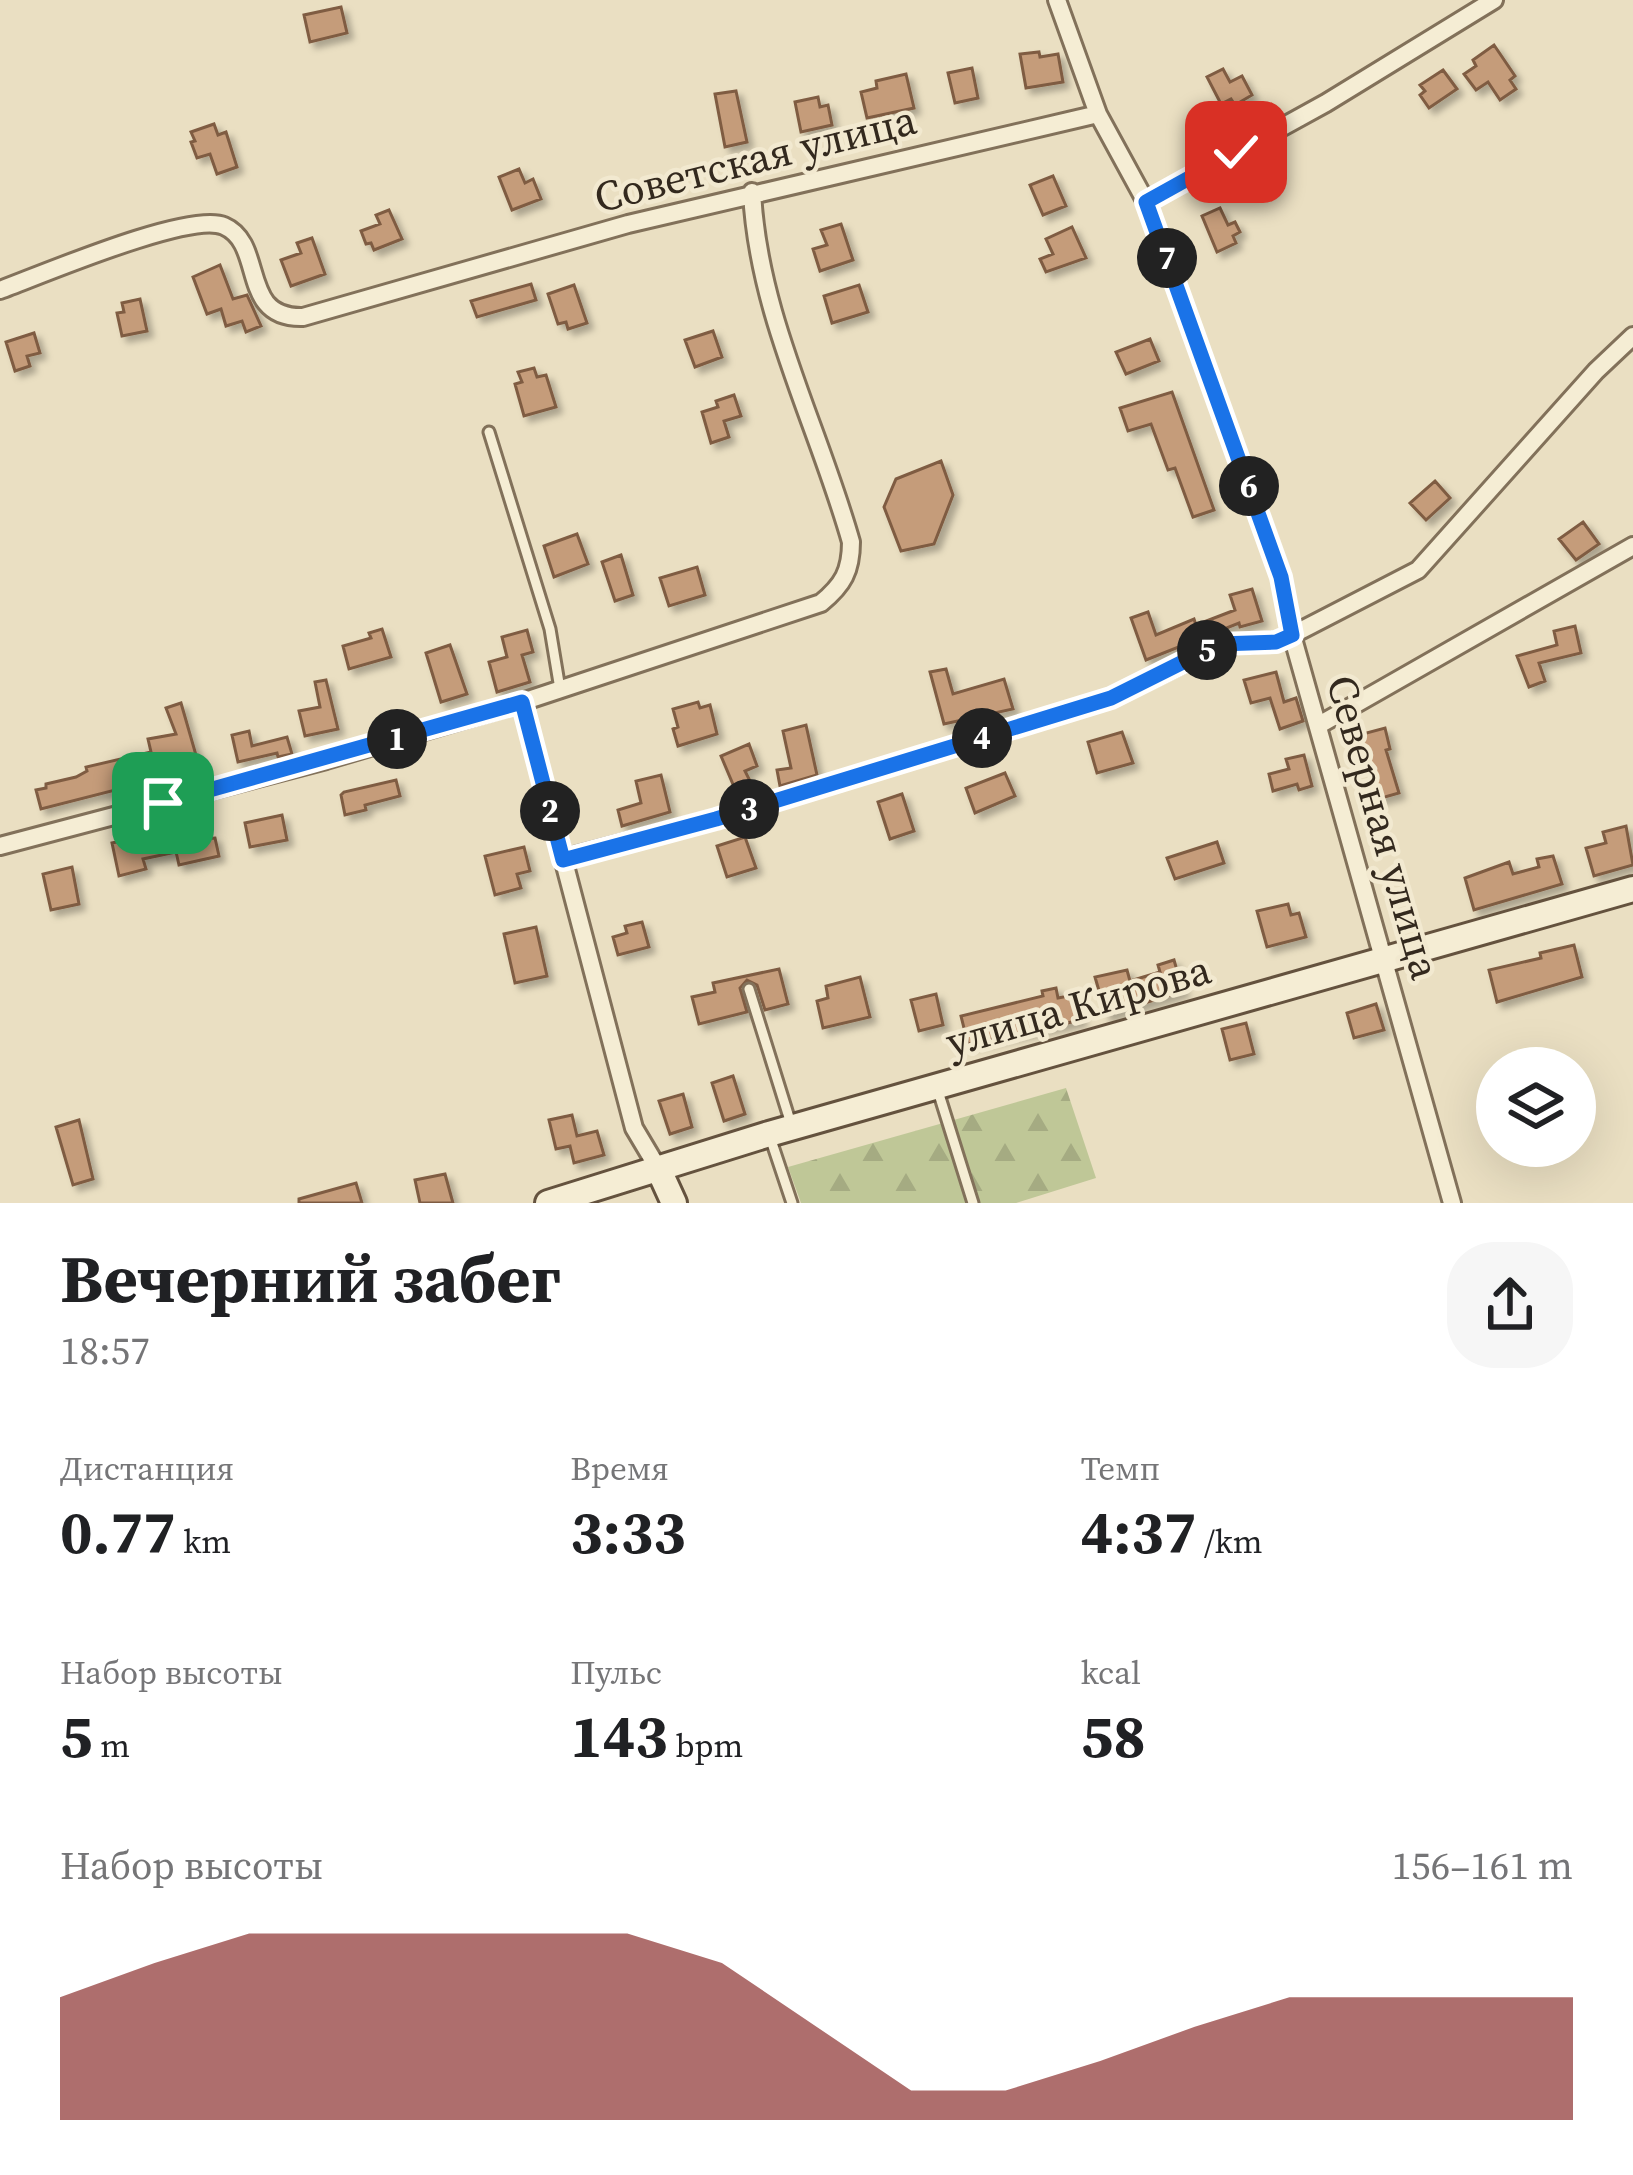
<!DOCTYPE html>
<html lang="ru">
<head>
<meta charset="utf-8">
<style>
  body { margin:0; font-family:"Source Serif 4",serif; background:#f6f6f6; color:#202124; height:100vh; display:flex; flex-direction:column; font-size:45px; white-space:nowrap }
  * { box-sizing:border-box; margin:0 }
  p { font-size:39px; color:#757577 }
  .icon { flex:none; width:66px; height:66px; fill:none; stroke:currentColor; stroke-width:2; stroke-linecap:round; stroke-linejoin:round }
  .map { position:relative; height:1203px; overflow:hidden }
  .side { display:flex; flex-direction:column; background:#fff; flex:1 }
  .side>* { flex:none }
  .tools { position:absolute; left:1476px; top:1047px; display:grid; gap:24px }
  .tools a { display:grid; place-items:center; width:120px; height:120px; border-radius:50%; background:#fff; box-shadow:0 12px 48px #0002; font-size:60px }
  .pin { position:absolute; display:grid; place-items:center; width:102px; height:102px; color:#fff; margin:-51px; border-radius:24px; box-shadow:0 6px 18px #0006 }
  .km { position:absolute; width:60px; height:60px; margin:-30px; border-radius:50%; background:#222; color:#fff; font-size:33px; line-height:60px; text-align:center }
  .round { display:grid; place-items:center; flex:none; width:126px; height:126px; border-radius:48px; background:#f6f6f6 }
  .headline { display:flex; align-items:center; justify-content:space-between; height:204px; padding:0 60px }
  h1 { font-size:66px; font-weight:700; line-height:90px }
  .metrics { display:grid; grid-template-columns:repeat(3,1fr); gap:18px; height:204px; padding:12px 60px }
  .metrics div { display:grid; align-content:center }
  .metrics b { font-size:60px; font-weight:700 }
  .metrics small { font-size:33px; font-weight:400 }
  .metrics p { font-size:33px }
  .chart { height:336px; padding:24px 60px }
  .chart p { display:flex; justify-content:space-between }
  .chart svg { width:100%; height:216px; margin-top:12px; fill:#8c3230; opacity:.7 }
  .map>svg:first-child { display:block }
  .forest { fill:url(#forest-firs) }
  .building { fill:#c59c7a; stroke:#7f5c42; stroke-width:3; filter:url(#shadow) }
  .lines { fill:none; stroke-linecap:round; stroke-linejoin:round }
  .lane-casing { stroke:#82715a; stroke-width:15 }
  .street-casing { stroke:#82715a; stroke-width:22 }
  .secondary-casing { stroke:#64523e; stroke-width:30 }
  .lane { stroke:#f5edd4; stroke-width:9 }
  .street { stroke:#f5edd4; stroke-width:16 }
  .secondary { stroke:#f5edd4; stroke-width:24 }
  .route-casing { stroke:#fff; stroke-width:24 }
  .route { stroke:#1a73e8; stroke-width:15 }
  .labels { text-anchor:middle; stroke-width:9; stroke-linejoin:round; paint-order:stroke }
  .street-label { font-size:42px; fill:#33291e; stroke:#f2e9d0 }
</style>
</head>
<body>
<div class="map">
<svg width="1633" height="1203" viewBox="0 0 1633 1203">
  <defs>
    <pattern id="forest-firs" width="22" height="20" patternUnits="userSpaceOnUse" patternTransform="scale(3)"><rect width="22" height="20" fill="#bfc797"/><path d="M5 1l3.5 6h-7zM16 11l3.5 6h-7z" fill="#a5ab82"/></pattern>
    <filter id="shadow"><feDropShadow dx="5.5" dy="5.5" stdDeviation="3" flood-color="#0004"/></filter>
  </defs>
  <rect width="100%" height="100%" fill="#eadfc2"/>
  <!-- forest -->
  <path class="forest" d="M 1066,1088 L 1096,1178 L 1016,1203 L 801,1203 L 788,1167 Z"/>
  <!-- building -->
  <path class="building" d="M 341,7 L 347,33 L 310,42 L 304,15 Z
    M 1494,45 L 1515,76 L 1510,80 L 1516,89 L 1500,100 L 1488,82 L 1476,90 L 1464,74 L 1476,66 L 1473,60 Z
    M 1039,52 L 1040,57 L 1058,54 L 1063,82 L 1026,88 L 1020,54 Z
    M 972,68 L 978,98 L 955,103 L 948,73 Z
    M 1223,69 L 1230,82 L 1242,76 L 1252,95 L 1235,105 L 1231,99 L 1221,104 L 1207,77 Z
    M 1443,70 L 1457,89 L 1429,108 L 1420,95 L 1425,91 L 1420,85 Z
    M 906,74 L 914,108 L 867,118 L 861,92 L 877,88 L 876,81 Z
    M 736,91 L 747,142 L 725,147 L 715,94 Z
    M 818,97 L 820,107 L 828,105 L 832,125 L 801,132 L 795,102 Z
    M 214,124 L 218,135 L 226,132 L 237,167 L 217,174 L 210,154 L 197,158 L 191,142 L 195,141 L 191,132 Z
    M 519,169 L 525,183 L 533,179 L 541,199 L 512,210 L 499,177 Z
    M 1053,176 L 1066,206 L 1043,215 L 1030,185 Z
    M 1220,208 L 1228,225 L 1235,222 L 1240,232 L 1233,236 L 1236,243 L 1217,252 L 1202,216 Z
    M 389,210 L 402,239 L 374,250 L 371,243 L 366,244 L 361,231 L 380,224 L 376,215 Z
    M 841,224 L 853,260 L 820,271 L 813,249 L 827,245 L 821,230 Z
    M 1072,227 L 1086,258 L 1046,272 L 1040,259 L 1053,254 L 1046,239 Z
    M 312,238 L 325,274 L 291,286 L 281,260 L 301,253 L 297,243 Z
    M 220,265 L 233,299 L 247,295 L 261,326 L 246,332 L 242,321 L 226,326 L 221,309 L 207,314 L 193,277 Z
    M 531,284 L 536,300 L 477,317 L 471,301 Z
    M 574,285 L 587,323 L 568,329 L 566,322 L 558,324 L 548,294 Z
    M 859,285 L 868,312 L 832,323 L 824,296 Z
    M 140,299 L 147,331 L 122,336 L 117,313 L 124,312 L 122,303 Z
    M 713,331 L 722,357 L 695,367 L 685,340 Z
    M 34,333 L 40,353 L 27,356 L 30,366 L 15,371 L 6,342 Z
    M 1150,339 L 1159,361 L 1126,374 L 1116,352 Z
    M 534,368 L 537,377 L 546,375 L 556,407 L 524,416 L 515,384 L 522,382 L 518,372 Z
    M 1172,392 L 1214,510 L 1193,517 L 1175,468 L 1168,470 L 1151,424 L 1128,431 L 1120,408 Z
    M 734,395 L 741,416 L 724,421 L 729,437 L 711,443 L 702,412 L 718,407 L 716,401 Z
    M 941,461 L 953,495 L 934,544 L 901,551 L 884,507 L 896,479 Z
    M 1435,481 L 1450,498 L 1426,520 L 1410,503 Z
    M 1583,522 L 1599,544 L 1576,560 L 1559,539 Z
    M 577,534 L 588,564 L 554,577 L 544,546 Z
    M 621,555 L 633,595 L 615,601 L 602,562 Z
    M 697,567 L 705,595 L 669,606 L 660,578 Z
    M 1252,589 L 1262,621 L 1240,627 L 1239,623 L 1146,660 L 1131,618 L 1148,612 L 1156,635 L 1194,619 L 1196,625 L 1235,610 L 1230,595 Z
    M 1575,626 L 1581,653 L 1539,663 L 1545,681 L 1529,687 L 1517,656 L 1557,645 L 1554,631 Z
    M 382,629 L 391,657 L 349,669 L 343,646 L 371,638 L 369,633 Z
    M 527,630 L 533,652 L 522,655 L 530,682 L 497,692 L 489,662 L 507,657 L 502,637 Z
    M 450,645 L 467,694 L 441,702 L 426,653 Z
    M 946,669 L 953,694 L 1004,679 L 1013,709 L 944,724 L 930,672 Z
    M 1276,672 L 1284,702 L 1296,698 L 1303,721 L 1280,729 L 1270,698 L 1251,703 L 1244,680 Z
    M 326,680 L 338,729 L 305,736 L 299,711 L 320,707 L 315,682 Z
    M 698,702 L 700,708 L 710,705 L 717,734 L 678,746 L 673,729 L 678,727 L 673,709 Z
    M 181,703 L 200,769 L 152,777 L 154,789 L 120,794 L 119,789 L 41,809 L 36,790 L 46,788 L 46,784 L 76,777 L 87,771 L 86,767 L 151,752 L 148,739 L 176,734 L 166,708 Z
    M 806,725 L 817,775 L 780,786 L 777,770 L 791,768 L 783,731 Z
    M 1385,728 L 1390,749 L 1386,750 L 1399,793 L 1378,799 L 1365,755 L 1360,757 L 1355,736 Z
    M 249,731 L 252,746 L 287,737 L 292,754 L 278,757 L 277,753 L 238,762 L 232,735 Z
    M 1122,732 L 1133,763 L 1097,773 L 1088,742 Z
    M 749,744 L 757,766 L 745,771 L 751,783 L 735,789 L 721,756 Z
    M 1304,755 L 1312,786 L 1299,790 L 1297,784 L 1273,791 L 1269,774 L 1289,769 L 1286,759 Z
    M 1005,773 L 1015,796 L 975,813 L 966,788 Z
    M 661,775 L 670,812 L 622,826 L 618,810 L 641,803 L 636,781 Z
    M 396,780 L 400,796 L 365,805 L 366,810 L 345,815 L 341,795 L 344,792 Z
    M 902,794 L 914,831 L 890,839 L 878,802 Z
    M 282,815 L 287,840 L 250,847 L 245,823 Z
    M 1626,826 L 1633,865 L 1594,876 L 1586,848 L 1606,843 L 1603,832 Z
    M 193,834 L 194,839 L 215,838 L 219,856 L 179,865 L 176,852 L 143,859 L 146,869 L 119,876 L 112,843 L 131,839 L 133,844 L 140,843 L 140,846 Z
    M 745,837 L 756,868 L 727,877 L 717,846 Z
    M 1217,842 L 1224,863 L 1175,879 L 1167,858 Z
    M 524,847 L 530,871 L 517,874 L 521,888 L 495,895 L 485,856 Z
    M 1553,856 L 1562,884 L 1474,910 L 1465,878 L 1509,862 L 1513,874 L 1539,867 L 1537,859 Z
    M 72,867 L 79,904 L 51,910 L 43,874 Z
    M 1288,904 L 1291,915 L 1299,913 L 1306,937 L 1267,947 L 1257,911 Z
    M 642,922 L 649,947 L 618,955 L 613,937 L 627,933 L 625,926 Z
    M 536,927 L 547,976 L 515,983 L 504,934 Z
    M 1574,945 L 1582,977 L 1497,1002 L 1489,970 L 1541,958 L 1540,953 Z
    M 1174,960 L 1183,991 L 1106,1015 L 1095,977 L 1127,970 L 1130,981 L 1160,972 L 1158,965 Z
    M 779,969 L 788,1004 L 765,1010 L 757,985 L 747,980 L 740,988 L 747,1012 L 699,1024 L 692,997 L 715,992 L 713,983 Z
    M 860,977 L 870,1017 L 823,1028 L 817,1001 L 828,998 L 826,986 Z
    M 1056,988 L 1058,998 L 1074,995 L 1081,1020 L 968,1044 L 961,1016 L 1043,996 L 1042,991 Z
    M 936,994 L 943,1025 L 919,1031 L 911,1000 Z
    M 1376,1004 L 1384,1030 L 1354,1038 L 1347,1013 Z
    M 1246,1023 L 1254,1054 L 1230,1060 L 1222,1029 Z
    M 733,1076 L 745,1114 L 724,1121 L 712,1083 Z
    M 683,1094 L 692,1127 L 670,1134 L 659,1101 Z
    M 572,1115 L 577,1136 L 597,1131 L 604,1155 L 574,1163 L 570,1146 L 556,1149 L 549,1120 Z
    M 79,1120 L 93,1179 L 73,1185 L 56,1127 Z
    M 445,1174 L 453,1203 L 420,1203 L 415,1180 Z
    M 356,1183 L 362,1203 L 299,1203 L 299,1199 Z"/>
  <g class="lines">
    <defs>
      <path id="lane" d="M 489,432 L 550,629 L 560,689
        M 749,989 L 792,1127
        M 938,1091 L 973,1203
        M 769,1134 L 792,1203"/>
      <path id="street" d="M 1057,0 L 1098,114
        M 1146,202 L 1281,576 L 1292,635 L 1452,1203
        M 0,290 C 41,275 190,211 224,226 C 266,244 238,319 303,317 L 628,224 L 1098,114 L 1146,202 L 1326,103 L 1494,0
        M 522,702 L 634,1128 L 659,1170
        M 1319,725 L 1633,546
        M 0,846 L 326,760 L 522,702 L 821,603 C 843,585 851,571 851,542 C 818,425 758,315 752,192
        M 563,859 L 716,819 L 1111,698 L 1219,645 L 1276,642 L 1292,635 L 1418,570 L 1596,371 L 1633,336"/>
      <path id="secondary" d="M 659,1170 L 674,1203
        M 548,1203 L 769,1134 L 1633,889"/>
    </defs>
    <!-- lane casing -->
    <use href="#lane" class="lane-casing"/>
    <!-- street casing -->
    <use href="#street" class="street-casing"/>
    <!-- secondary casing -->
    <use href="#secondary" class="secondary-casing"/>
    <!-- lane -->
    <use href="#lane" class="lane"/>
    <!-- street -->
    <use href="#street" class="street"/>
    <!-- secondary -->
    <use href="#secondary" class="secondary"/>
  </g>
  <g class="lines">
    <defs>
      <path id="route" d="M 163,803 L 522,702 L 563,860 L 716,819 L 1111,698 L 1219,644 L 1276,642 L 1292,635 L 1281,577 L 1146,202 L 1236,152"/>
    </defs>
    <!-- route casing -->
    <use href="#route" class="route-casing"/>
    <!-- route -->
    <use href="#route" class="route"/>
  </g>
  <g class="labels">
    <!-- street labels -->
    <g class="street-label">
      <text transform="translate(755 158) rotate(-14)" y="15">Советская улица</text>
      <text transform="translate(1384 827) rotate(74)" y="15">Северная улица</text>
      <text transform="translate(1078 1005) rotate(-16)" y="15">улица Кирова</text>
    </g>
  </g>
</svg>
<div class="tools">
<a><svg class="icon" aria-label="layers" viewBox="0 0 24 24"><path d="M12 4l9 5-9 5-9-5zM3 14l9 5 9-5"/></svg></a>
</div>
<div class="pin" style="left:163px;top:803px;background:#1e9e55"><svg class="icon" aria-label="arrive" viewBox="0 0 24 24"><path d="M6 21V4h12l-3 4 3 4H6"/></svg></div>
<div class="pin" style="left:1236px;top:152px;background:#d93025"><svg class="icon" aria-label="check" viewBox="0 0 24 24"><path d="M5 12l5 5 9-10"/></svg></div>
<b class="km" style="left:397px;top:739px">1</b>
<b class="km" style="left:550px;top:811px">2</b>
<b class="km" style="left:749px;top:809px">3</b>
<b class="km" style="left:982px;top:738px">4</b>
<b class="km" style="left:1207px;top:650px">5</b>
<b class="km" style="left:1249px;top:486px">6</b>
<b class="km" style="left:1167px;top:258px">7</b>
</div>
<section class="side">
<div class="headline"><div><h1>Вечерний забег</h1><p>18:57</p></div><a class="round"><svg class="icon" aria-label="share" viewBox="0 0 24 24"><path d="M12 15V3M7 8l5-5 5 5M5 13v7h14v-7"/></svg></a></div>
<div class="metrics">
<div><p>Дистанция</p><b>0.77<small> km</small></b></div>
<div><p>Время</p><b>3:33</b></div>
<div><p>Темп</p><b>4:37<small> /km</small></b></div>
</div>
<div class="metrics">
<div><p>Набор высоты</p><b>5<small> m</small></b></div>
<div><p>Пульс</p><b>143<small> bpm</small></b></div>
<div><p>kcal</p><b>58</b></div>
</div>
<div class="chart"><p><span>Набор высоты</span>156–161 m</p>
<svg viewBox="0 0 160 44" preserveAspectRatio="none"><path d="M0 44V19L10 12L20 6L30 6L40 6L50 6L60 6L70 12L80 25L90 38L100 38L110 32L120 25L130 19L140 19L150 19L160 19V44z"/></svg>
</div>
</section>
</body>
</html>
